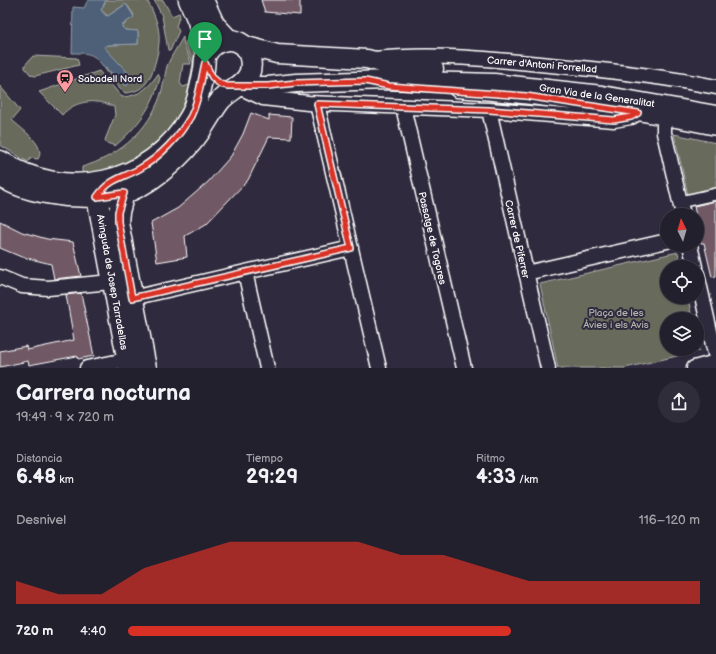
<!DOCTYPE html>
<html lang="es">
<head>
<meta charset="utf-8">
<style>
  body { margin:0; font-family:"Balsamiq Sans",sans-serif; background:#2f2d3a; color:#f1f3f6; height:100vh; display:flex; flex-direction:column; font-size:15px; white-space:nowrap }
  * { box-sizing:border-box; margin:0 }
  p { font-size:13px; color:#a3a3aa }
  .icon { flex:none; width:22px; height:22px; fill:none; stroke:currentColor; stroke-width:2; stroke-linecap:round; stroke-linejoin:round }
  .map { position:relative; height:368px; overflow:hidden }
  .panel { display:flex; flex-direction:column; background:#23202e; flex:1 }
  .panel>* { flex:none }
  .needle { width:26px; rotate:355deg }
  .controls { position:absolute; left:660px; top:208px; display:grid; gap:8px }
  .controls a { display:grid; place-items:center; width:44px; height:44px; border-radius:50%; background:#23202e; box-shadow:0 1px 3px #0004,0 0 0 1px #403e4a; font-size:20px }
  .pin { position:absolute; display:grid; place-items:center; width:34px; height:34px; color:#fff; margin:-41px -17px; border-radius:50% 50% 50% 0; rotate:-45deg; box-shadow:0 0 4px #0007 }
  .pin .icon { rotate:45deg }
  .round { display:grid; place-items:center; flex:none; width:42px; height:42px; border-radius:21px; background:#2f2d3a }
  .overview { display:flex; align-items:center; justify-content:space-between; height:68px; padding:0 16px }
  h1 { font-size:22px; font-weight:700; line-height:30px }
  .metrics { display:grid; grid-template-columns:repeat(3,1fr); gap:6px; height:68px; padding:4px 16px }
  .metrics div { display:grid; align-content:center }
  .metrics b { font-size:20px; font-weight:700 }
  .metrics small { font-size:11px; font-weight:400 }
  .metrics p { font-size:11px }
  .chart { height:112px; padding:8px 16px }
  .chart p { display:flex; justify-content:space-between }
  .chart svg { width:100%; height:72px; margin-top:4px; fill:#d93025; opacity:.7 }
  ul { padding:0 16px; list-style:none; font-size:13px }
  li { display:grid; grid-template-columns:64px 48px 1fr; align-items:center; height:30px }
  li i { height:10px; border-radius:5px; background:#d93025 }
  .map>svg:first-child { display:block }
  .green { fill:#676a5c; stroke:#b3b4ae }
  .water { fill:#4d6078; stroke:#94a0ae }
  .building { fill:#715965; stroke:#fff }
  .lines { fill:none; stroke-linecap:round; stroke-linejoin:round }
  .pedestrian-casing { stroke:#fff; stroke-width:14 }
  .minor-casing { stroke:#fff; stroke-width:17 }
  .tertiary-casing { stroke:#fff; stroke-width:21 }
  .secondary-casing { stroke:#fff; stroke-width:23 }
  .pedestrian { stroke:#2f2a3d; stroke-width:11 }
  .minor { stroke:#2f2a3d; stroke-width:14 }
  .tertiary { stroke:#2f2a3d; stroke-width:18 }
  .secondary { stroke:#2f2a3d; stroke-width:20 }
  .route-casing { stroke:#fff; stroke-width:8 }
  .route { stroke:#d93025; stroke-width:5 }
  .labels { text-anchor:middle; stroke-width:4; stroke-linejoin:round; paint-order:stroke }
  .street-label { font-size:10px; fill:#fff; stroke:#2f2a3d }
  .poi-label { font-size:10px; fill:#fff; stroke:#2f2a3d; text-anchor:start }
  .park-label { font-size:10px; fill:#b3b4ae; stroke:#2f2a3d }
</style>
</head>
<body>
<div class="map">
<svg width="716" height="368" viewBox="0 0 716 368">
  <rect width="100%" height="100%" fill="#2f2a3d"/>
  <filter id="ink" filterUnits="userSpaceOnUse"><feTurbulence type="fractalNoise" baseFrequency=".025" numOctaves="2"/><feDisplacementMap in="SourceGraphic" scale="8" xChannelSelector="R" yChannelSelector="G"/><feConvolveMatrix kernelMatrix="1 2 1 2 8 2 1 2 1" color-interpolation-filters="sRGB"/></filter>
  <g filter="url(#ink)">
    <!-- green -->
    <path class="green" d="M 106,0 L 147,0 C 162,28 162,41 153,70 C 148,84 141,92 125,93 L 120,89 L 105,69 L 106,68 L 126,86 L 111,56 L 104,47 L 107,45 L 138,44 L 138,31 L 125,30 L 122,27 L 134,15 L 128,6 L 124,5 L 108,16 L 101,10 Z
      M 154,0 L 163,0 L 172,16 L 179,13 L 180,15 L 176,26 L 179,31 L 170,51 L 168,50 L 162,16 Z
      M 189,36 L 193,37 L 194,40 C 198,88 178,136 135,160 C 121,168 98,173 82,178 L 82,167 C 116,157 144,135 158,102 C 163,90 164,78 167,66 C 171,56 178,46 183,37 C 183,48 189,54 191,64 L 183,64 L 180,83 L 183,87 L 189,85 L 193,63 L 185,43 Z
      M 33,56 L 77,58 L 79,65 L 35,76 L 31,75 L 25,68 L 25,65 Z
      M 99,71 L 122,97 C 140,96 148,88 158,74 L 160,78 C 153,107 137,127 115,146 L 107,143 L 105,140 L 115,115 L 114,107 C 97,98 75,100 62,115 L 39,92 Z
      M 0,86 L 20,110 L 12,120 C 21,129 47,145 38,159 L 31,158 L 28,162 L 0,145 Z
      M 674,134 L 716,143 L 716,189 L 688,195 Z
      M 678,252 L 681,267 L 667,267 L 667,297 L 688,297 L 692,319 L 667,319 L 667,349 L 697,349 L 697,340 L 699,351 L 625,368 L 558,368 L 540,284 Z"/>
    <!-- water -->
    <path class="water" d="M 88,0 L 106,0 L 101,10 L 105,15 L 108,16 L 126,4 L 134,17 L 122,25 L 122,27 L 125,30 L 138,31 L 138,44 L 107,45 L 104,47 L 133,78 L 133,80 L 126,86 L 106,68 L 105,69 C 94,53 90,53 72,53 L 73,7 L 84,8 Z"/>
    <!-- building -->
    <path class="building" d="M 261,0 L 300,0 L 300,15 L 265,12 Z
      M 251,113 L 269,120 L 269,115 L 292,117 L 291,138 L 269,137 L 248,180 L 206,224 L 185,236 L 187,257 L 157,262 L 151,223 L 178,208 L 208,182 L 231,156 L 243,134 Z
      M 716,201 L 716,276 L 712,277 L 704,243 L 701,243 L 694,206 Z
      M 0,221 L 22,232 L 47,239 L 73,242 L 81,276 L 54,279 L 51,264 L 19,256 L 0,248 Z
      M 81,293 L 94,356 L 78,359 L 77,356 L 29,365 L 28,361 L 0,367 L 0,351 L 26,346 L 27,350 L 74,340 L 66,295 Z"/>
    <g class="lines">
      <defs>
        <path id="pedestrian" d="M 680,202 L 716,194"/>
        <path id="minor" d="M 374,59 C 433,53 492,59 550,65 C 606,70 661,76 716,87
          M 239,87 L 263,98 L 308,103 L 489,110 L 614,120 L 631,117 L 638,113
          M 457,90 C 544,96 630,110 716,128
          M 317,104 L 379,368
          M 403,107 L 464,368
          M 489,110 L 548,368
          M 666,117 L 664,124 L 664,133 L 683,215
          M 690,245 L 695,267
          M 245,272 L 267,368
          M 526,273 L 667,241
          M 697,274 L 716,358
          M 0,277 L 22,286 L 48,288 L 111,282
          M 132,298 L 351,248
          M 87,368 L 135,358
          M 694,368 L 716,362"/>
        <path id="tertiary" d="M 243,45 L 277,54 L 367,59 L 393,66 L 434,69
          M 237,86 L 268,86 L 296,83 L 387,80 L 494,83 L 602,95 L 716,115"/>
        <path id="secondary" d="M 189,0 L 198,21 L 206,54
          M 203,0 L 214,24 L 229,40
          M 0,161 C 65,203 151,186 190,117 C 198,103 201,84 204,69 C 205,63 204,57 207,53 C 214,41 230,36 242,44 C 250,50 253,65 249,74 C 244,86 228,91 220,101 C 210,114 203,130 192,142 C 176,161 147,187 123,193 C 105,198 85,197 67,196 C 44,193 19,189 0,176
          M 104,187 L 97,197 L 129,368
          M 124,193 L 119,212 L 118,222 L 146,368"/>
      </defs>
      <!-- pedestrian casing -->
      <use href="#pedestrian" class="pedestrian-casing"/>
      <!-- minor casing -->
      <use href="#minor" class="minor-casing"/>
      <!-- tertiary casing -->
      <use href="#tertiary" class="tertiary-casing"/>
      <!-- secondary casing -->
      <use href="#secondary" class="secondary-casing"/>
      <!-- pedestrian -->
      <use href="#pedestrian" class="pedestrian"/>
      <!-- minor -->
      <use href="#minor" class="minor"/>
      <!-- tertiary -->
      <use href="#tertiary" class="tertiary"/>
      <!-- secondary -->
      <use href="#secondary" class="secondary"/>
    </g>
  </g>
  <g class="lines" filter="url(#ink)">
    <defs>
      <path id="route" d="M 205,63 L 212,77 L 220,84 L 227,86 L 268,86 L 296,83 L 365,81 L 389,86 L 526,96 L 638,113 L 631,117 L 614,120 L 489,110 L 317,104 L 351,248 L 132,298 L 118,222 L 118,212 L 124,193 L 97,197 C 110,178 121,179 139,169 C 160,157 179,137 191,116 C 199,100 201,80 205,63 Z"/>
    </defs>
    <!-- route casing -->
    <use href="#route" class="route-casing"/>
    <!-- route -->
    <use href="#route" class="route"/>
  </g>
  <!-- icons -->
  <defs>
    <symbol id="station-pin" viewBox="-11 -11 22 30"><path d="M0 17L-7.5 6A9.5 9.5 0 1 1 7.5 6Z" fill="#ff9aa2" stroke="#2f2a3d"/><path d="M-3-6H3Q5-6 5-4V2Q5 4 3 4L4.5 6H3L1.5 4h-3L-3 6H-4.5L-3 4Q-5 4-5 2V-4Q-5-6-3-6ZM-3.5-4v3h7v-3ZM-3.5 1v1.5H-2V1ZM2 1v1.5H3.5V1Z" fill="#111"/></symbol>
  </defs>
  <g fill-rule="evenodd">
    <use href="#station-pin" x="55" y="68" width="20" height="27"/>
  </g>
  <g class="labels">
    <!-- street labels -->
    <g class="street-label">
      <text transform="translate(542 64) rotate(5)" y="4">Carrer d'Antoni Forrellad</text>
      <text transform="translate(597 95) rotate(8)" y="4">Gran Via de la Generalitat</text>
      <text transform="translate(433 238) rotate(77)" y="4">Passatge de Togores</text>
      <text transform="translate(518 239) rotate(77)" y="4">Carrer de Piferrer</text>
      <text transform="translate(113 282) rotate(80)" y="4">Avinguda de Josep Tarradellas</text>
    </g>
    <!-- poi labels -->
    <g class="poi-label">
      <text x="78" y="82">Sabadell Nord</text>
    </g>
    <!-- park labels -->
    <g class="park-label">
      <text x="616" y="316">Plaça de les<tspan x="616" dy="12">Àvies i els Avis</tspan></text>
    </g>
  </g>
</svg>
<div class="controls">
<a><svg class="needle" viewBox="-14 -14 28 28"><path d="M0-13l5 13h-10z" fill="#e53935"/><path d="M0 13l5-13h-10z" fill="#a3a3aa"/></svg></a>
<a><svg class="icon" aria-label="locate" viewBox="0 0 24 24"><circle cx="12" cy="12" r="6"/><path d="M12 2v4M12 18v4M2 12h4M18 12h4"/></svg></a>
<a><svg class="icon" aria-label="layers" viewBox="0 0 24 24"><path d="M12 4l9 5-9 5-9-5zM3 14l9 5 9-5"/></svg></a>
</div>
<div class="pin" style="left:205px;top:63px;background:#1e9e55"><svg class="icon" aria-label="arrive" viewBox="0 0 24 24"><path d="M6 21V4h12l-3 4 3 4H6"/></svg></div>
</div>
<section class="panel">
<div class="overview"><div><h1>Carrera nocturna</h1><p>19:49 · 9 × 720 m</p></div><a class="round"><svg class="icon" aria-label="share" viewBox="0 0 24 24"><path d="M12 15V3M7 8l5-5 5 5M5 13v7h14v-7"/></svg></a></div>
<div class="metrics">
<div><p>Distancia</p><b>6.48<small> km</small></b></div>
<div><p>Tiempo</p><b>29:29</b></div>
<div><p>Ritmo</p><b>4:33<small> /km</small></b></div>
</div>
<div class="chart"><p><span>Desnivel</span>116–120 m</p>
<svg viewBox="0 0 160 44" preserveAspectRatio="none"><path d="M0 44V30L10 38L20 38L30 22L40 14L50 6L60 6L70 6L80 6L90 14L100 14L110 22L120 30L130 30L140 30L150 30L160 30V44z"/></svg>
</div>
<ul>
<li><b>720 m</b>4:40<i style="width:67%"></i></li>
</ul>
</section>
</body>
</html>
